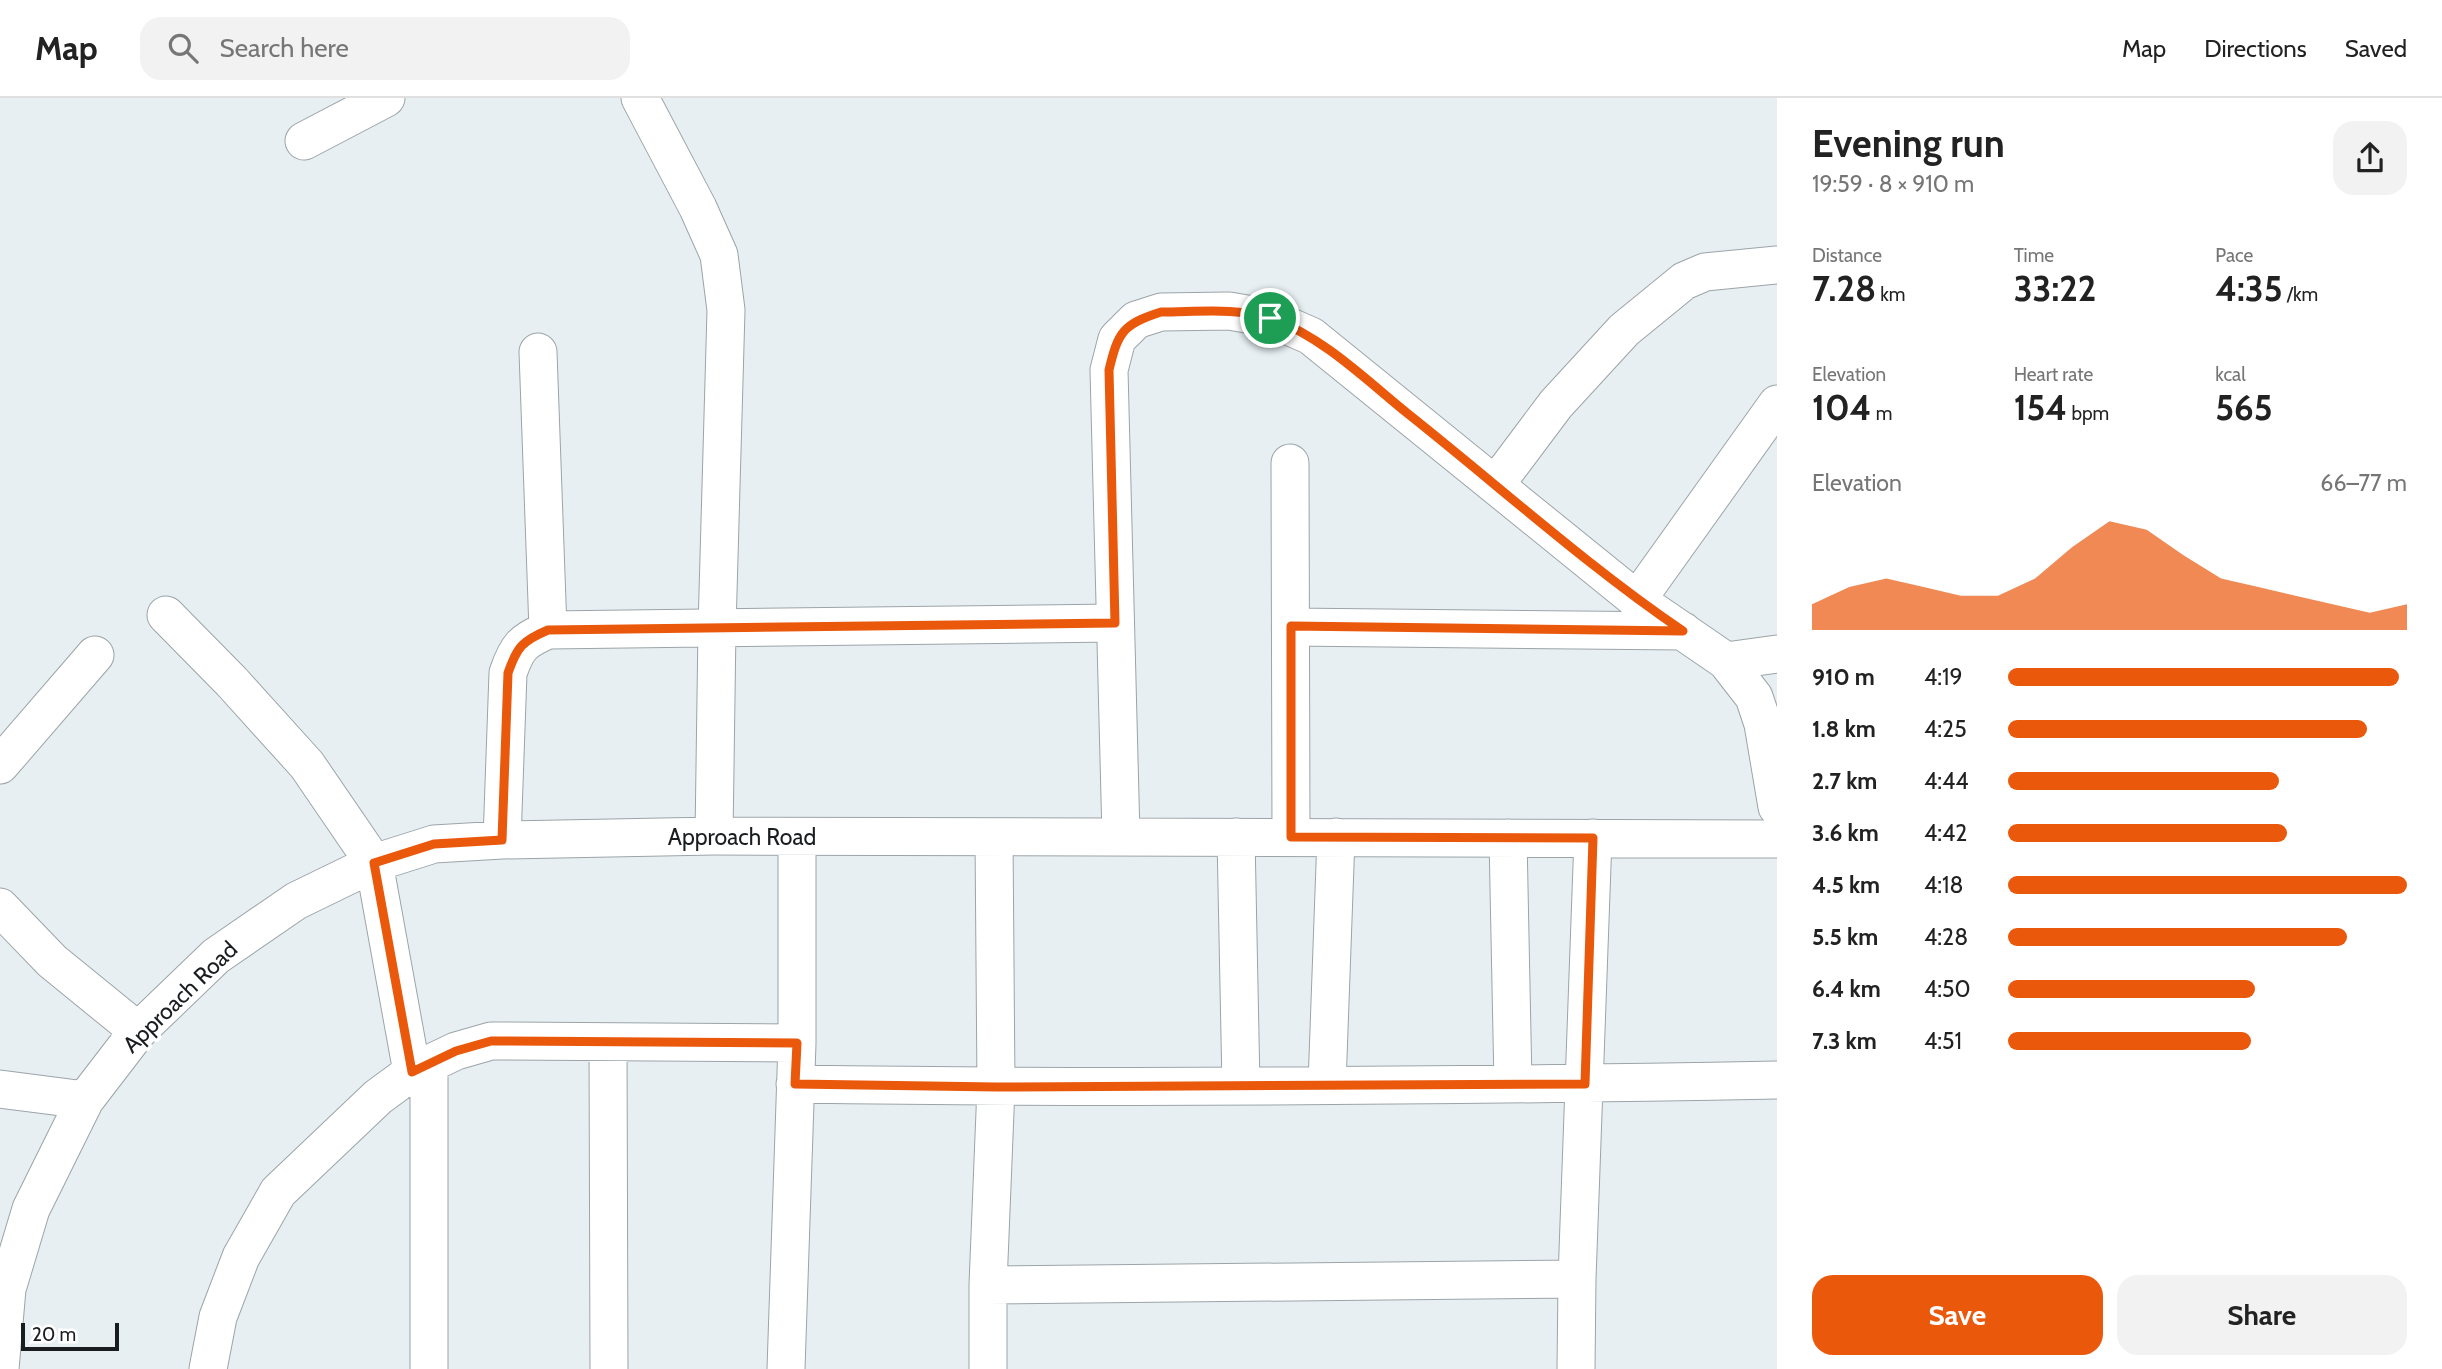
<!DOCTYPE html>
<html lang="en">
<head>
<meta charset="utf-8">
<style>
  body { margin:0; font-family:Cabin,sans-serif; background:#f2f2f2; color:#222; height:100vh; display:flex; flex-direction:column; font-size:26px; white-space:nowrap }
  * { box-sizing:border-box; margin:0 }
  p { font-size:23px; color:#767676 }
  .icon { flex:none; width:38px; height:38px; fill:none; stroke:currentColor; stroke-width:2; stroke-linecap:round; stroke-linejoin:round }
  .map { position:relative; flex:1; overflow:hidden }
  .details { display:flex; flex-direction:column; background:#fff; width:665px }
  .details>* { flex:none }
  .scale { position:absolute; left:21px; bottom:18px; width:98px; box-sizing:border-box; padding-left:7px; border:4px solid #1a1d1f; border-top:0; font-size:19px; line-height:24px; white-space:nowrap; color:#1a1d1f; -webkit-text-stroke:5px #fff; paint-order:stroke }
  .pin { position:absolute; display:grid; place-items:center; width:60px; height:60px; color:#fff; margin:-30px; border:4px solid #fff; border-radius:50%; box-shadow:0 2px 7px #0007 }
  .round { display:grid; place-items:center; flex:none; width:74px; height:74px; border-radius:21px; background:#f2f2f2 }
  .head { display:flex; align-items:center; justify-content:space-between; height:119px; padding:0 35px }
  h1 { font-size:38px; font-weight:700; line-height:52px }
  .metrics { display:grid; grid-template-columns:repeat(3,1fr); gap:10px; height:119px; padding:7px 35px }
  .metrics div { display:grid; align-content:center }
  .metrics b { font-size:35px; font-weight:700 }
  .metrics small { font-size:19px; font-weight:400 }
  .metrics p { font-size:19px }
  .chart { height:196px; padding:14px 35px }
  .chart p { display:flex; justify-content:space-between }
  .chart svg { width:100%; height:126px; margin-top:7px; fill:#ea580c; opacity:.7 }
  .cta { display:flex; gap:14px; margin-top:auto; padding:14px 35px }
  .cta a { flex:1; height:80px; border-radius:21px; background:#ea580c; color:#fff; font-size:28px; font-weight:700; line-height:80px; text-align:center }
  .cta a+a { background:#f2f2f2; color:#222 }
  ul { padding:0 35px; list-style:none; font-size:23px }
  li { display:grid; grid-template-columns:112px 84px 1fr; align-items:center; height:52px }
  li i { height:18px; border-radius:9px; background:#ea580c }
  header { display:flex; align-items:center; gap:42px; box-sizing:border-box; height:98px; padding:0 35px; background:#fff; border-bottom:2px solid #e0e0e0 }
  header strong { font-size:33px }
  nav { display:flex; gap:38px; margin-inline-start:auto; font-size:24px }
  .search { width:490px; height:63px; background:#f2f2f2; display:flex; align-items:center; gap:18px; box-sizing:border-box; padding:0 24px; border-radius:21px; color:#767676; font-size:26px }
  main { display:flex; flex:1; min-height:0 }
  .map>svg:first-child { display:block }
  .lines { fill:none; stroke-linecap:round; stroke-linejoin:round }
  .street-casing { stroke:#9ca4a8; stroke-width:39 }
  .street { stroke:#fff; stroke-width:37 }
  .route-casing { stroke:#fff; stroke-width:14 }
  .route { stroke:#ea580c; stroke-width:9 }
  .labels { text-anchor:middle; stroke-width:7; stroke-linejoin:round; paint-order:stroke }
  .street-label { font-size:23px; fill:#1a1d1f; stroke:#fff }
</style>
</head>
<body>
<header>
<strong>Map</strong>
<div class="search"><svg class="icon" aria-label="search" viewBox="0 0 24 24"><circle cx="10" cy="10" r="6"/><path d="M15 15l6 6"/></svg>Search here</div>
<nav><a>Map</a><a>Directions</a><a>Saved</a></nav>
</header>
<main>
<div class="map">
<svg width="1777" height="1271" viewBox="0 0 1777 1271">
  <rect width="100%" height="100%" fill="#e7eff3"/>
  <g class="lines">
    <defs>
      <path id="street" d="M 640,0 L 698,110 L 719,157 L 726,212 L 717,530 L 714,738
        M 304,43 L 386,0
        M 538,254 L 548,532
        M 1290,365 L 1291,739
        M 1496,386 L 1556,306 L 1624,232 L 1684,183 L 1705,174 L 1777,167
        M 1637,502 L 1777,306
        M 166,517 L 232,584 L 307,667 L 374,765 L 412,974
        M 1291,529 L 1683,533
        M 1726,563 L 1777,556
        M 0,667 L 95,557
        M 1121,738 L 1109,272 L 1117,241 L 1136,222 L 1161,214 L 1229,213 L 1270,220 L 1311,238 L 1637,502 L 1726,563 L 1754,599 L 1763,626 L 1777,709
        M 1236,739 L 1241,988
        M 1508,740 L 1513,986
        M 502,742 L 508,575 C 517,549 522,543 548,532 L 1115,525
        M 0,809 L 52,863 L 138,933
        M 608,944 L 609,1271
        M 429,966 L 429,1271
        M 795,986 C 1122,991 1450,988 1777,982
        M 1327,987 L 1336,739
        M 0,991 L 85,1002
        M 988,1187 L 1577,1181
        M 0,1271 L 7,1191 L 31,1111 L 85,1002 L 138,933 L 216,858 L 296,803 L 374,765 L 434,746 L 502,742 L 714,738 L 1777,741
        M 208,1271 L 218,1219 L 241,1159 L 278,1094 L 378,999 L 412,974 L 456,953 L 491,943 L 797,945
        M 786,1271 L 797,945 L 797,739
        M 988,1271 L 988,1187 L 996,989 L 994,739
        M 1576,1271 L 1577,1181 L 1593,740"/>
    </defs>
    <!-- street casing -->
    <use href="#street" class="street-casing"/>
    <!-- street -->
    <use href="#street" class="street"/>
  </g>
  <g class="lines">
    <defs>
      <path id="route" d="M 1161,214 C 1197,214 1238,209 1273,221 C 1324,240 1365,281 1407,315 C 1499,388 1586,467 1683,533 L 1291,528 L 1291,739 L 1593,740 L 1585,986 L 996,989 L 795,986 L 797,945 L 491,943 L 456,953 L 412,974 L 374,765 L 434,746 L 502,742 L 508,575 C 517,549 522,543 548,532 L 1115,525 L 1109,272 C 1118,234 1123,226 1161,214 Z"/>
    </defs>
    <!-- route casing -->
    <use href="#route" class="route-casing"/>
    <!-- route -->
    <use href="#route" class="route"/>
  </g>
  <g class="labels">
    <!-- street labels -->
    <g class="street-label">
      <text x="742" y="747">Approach Road</text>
      <text transform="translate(180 899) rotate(-44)" y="8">Approach Road</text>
    </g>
  </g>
</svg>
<div class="scale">20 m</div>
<div class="pin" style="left:1270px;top:220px;background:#1e9e55"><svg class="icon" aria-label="arrive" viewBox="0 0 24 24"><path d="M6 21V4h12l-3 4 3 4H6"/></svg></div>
</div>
<section class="details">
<div class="head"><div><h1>Evening run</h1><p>19:59 · 8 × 910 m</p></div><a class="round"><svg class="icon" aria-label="share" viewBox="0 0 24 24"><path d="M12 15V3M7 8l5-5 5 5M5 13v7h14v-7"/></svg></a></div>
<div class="metrics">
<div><p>Distance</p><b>7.28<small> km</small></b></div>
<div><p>Time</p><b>33:22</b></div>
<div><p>Pace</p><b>4:35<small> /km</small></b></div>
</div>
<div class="metrics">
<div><p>Elevation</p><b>104<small> m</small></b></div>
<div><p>Heart rate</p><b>154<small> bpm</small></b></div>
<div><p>kcal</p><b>565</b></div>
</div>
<div class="chart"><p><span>Elevation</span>66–77 m</p>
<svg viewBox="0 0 160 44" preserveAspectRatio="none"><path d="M0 44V35L10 29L20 26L30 29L40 32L50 32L60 26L70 15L80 6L90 9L100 18L110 26L120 29L130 32L140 35L150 38L160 35V44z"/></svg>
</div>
<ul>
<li><b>910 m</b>4:19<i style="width:98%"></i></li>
<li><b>1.8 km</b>4:25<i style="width:90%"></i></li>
<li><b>2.7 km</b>4:44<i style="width:68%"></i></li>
<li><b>3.6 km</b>4:42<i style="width:70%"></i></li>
<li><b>4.5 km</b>4:18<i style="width:100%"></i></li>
<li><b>5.5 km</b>4:28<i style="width:85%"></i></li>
<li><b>6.4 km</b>4:50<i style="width:62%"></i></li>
<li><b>7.3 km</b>4:51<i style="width:61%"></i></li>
</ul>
<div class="cta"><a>Save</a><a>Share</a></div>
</section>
</main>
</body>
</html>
